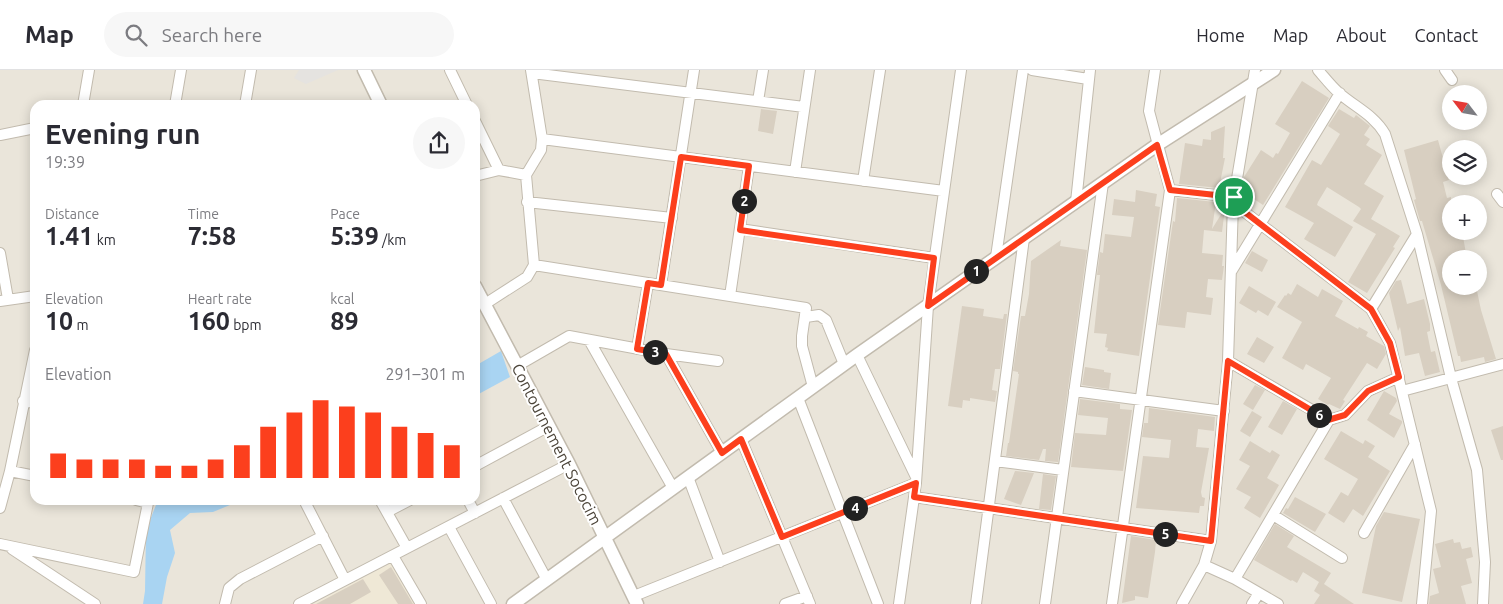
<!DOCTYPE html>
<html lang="en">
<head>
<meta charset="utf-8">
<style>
  body { margin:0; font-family:Ubuntu,sans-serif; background:#f7f7f7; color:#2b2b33; height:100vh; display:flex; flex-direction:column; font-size:19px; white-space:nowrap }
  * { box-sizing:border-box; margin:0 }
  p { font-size:16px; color:#7c7c81 }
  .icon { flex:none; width:28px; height:28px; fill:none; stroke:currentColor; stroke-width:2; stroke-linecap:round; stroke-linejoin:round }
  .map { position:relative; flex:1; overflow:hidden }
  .panel { position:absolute; left:30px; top:30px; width:450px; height:405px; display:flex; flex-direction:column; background:#fff; border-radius:15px; box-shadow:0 2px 12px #0003 }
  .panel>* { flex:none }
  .needle { width:32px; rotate:301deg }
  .tools { position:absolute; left:1442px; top:15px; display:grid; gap:10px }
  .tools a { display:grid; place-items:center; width:45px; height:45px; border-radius:50%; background:#fff; box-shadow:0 2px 12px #0003; font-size:25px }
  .pin { position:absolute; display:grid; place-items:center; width:42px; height:42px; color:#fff; margin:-21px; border:2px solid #fff; border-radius:50%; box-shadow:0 1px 5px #0007 }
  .km { position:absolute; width:25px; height:25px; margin:-12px; border-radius:50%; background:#222; color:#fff; font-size:14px; line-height:25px; text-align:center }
  .round { display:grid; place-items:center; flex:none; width:52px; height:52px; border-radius:26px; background:#f7f7f7 }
  .head { display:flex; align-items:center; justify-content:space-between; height:85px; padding:0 15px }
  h1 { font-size:28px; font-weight:700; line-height:38px }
  .stats { display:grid; grid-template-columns:repeat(3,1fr); gap:8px; height:85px; padding:5px 15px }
  .stats div { display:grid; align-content:center }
  .stats b { font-size:25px; font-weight:700 }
  .stats small { font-size:14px; font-weight:400 }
  .stats p { font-size:14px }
  .chart { height:140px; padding:10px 15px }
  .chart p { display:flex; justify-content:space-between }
  .chart svg { width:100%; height:90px; margin-top:5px; stroke:#fc3f1d; stroke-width:6 }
  header { display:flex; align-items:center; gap:30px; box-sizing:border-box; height:70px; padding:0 25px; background:#fff; border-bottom:1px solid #e1e1e2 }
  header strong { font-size:24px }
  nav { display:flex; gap:28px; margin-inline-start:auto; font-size:18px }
  .search { width:350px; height:45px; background:#f7f7f7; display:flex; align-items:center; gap:12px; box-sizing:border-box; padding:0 18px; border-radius:28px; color:#7c7c81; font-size:19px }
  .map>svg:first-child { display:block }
  .residential { fill:#eae5da; fill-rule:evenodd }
  .education { fill:#efe8d6 }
  .parking { fill:#e5e3e0 }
  .water { fill:#a9d4f2 }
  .building { fill:#d8cfc1 }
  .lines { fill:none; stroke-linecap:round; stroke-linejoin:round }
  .minor-casing { stroke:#c2bbae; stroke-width:12 }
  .tertiary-casing { stroke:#c2bbae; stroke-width:15 }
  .minor { stroke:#fff; stroke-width:10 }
  .tertiary { stroke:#fff; stroke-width:12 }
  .route-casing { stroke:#fff; stroke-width:10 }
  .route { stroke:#fc3f1d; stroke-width:6 }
  .labels { text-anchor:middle; stroke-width:4; stroke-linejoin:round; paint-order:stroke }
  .street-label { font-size:16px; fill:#4b4439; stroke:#fff }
</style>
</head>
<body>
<header>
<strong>Map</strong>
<div class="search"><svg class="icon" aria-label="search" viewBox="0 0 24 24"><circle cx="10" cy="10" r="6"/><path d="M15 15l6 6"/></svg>Search here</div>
<nav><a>Home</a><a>Map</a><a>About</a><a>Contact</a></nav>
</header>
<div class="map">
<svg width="1503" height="534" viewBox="0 0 1503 534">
  <rect width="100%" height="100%" fill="#f6f3ec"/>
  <!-- residential -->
  <path class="residential" d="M 0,0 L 1503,0 L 1503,534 L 0,534 ZM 1451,24 L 1479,24 L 1479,51 L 1451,51 ZM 35,35 L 475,35 L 475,430 L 35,430 ZM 1451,79 L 1479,79 L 1479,106 L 1451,106 ZM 1451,134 L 1479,134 L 1479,161 L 1451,161 ZM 1451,189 L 1479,189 L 1479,216 L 1451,216 Z"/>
  <!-- education -->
  <path class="education" d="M 395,491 L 420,534 L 313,534 Z"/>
  <!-- parking -->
  <path class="parking" d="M 299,0 L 338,0 L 306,14 L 294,8 Z"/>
  <!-- water -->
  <path class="water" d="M 501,281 L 510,307 L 475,326 L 475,296 Z
    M 158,430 L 242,430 L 213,442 L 190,443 L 170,460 L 175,483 L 167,507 L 162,534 L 143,534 L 145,521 L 146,460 Z"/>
  <!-- building -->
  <path class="building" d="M 1302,11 L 1329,28 L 1263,135 L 1242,121 L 1244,107 L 1261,80 L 1273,88 L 1276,83 L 1278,84 L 1290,63 L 1275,54 Z
    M 761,39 L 777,41 L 773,64 L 758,61 Z
    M 1339,39 L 1354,48 L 1356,45 L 1370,56 L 1364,65 L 1370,69 L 1366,75 L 1382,85 L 1364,114 L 1384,126 L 1371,149 L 1400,166 L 1393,177 L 1395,178 L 1367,223 L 1348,212 L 1376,164 L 1353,151 L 1361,139 L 1359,137 L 1327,117 L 1318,132 L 1317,135 L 1353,157 L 1335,187 L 1304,169 L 1314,153 L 1285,137 L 1312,90 L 1321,95 L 1340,64 L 1328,56 Z
    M 1225,56 L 1223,88 L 1225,88 L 1219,118 L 1179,114 L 1185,73 L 1202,76 L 1203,69 L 1211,70 L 1211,62 Z
    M 1438,70 L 1449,110 L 1443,112 L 1447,128 L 1451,127 L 1451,161 L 1462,161 L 1467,189 L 1451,189 L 1451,216 L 1476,216 L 1481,240 L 1496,289 L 1485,292 L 1484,287 L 1461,292 L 1460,286 L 1458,286 L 1441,215 L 1422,151 L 1420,151 L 1414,130 L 1416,129 L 1404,80 Z
    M 1136,120 L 1157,124 L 1155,136 L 1160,137 L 1139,286 L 1107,281 L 1108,278 L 1105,277 L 1107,264 L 1094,263 L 1100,205 L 1097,205 L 1100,182 L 1103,183 L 1105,164 L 1131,167 L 1134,147 L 1112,145 L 1114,129 L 1135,132 Z
    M 1177,128 L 1216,132 L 1212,159 L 1225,138 L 1222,162 L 1204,160 L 1202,183 L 1223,185 L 1222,196 L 1224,196 L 1222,210 L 1208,209 L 1206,227 L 1213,228 L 1211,245 L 1187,242 L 1185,258 L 1158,255 L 1173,151 L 1175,152 Z
    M 1061,170 L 1060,176 L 1087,180 L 1058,392 L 1045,391 L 1046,379 L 1043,379 L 1039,390 L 1006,386 L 1008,373 L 1009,373 L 1019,304 L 1018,304 L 1018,302 L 1013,301 L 1021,246 L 1025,246 L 1029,224 L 1031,191 Z
    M 1252,181 L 1268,190 L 1262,202 L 1245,193 Z
    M 1401,210 L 1407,234 L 1424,229 L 1430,254 L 1430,261 L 1427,262 L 1431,282 L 1435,281 L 1440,302 L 1425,306 L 1419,283 L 1405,286 L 1400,257 L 1398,261 L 1389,223 L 1396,211 Z
    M 1297,214 L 1318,227 L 1322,219 L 1343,231 L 1335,246 L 1358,259 L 1359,257 L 1368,262 L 1366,266 L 1384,276 L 1386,284 L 1377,299 L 1367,293 L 1343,330 L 1345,331 L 1340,339 L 1329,334 L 1328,335 L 1318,329 L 1331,308 L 1306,294 L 1303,300 L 1282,288 L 1302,252 L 1277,237 L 1285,225 L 1286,226 L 1288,223 L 1291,225 Z
    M 1249,216 L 1276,232 L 1268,246 L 1258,240 L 1256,243 L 1239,233 Z
    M 962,236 L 984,239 L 983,246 L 1003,249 L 1004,244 L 1007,244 L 1000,299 L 995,299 L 992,320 L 997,321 L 995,332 L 970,328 L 970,331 L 963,330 L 962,338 L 948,336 Z
    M 1257,267 L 1274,277 L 1264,293 L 1247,284 Z
    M 1085,297 L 1104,300 L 1104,302 L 1111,303 L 1109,319 L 1082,315 Z
    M 1255,315 L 1265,320 L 1253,340 L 1243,334 Z
    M 1384,321 L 1396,328 L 1397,331 L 1389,344 L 1402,351 L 1402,353 L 1394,368 L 1367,350 Z
    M 1080,329 L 1120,334 L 1120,339 L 1132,340 L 1123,401 L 1071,397 L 1075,363 L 1106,365 L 1108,348 L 1078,345 Z
    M 1283,331 L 1297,339 L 1282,365 L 1268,357 Z
    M 1149,338 L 1215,347 L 1214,361 L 1198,359 L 1196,377 L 1209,378 L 1201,422 L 1202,427 L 1205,428 L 1204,436 L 1200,436 L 1199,443 L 1136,438 L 1143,386 L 1169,388 L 1171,370 L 1142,367 L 1144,353 L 1148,353 Z
    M 1252,341 L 1262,347 L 1250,367 L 1240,361 Z
    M 1503,356 L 1503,390 L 1501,390 L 1491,360 Z
    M 1341,361 L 1363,374 L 1365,370 L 1375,376 L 1368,387 L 1390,401 L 1363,446 L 1353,439 L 1344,453 L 1328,443 L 1341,422 L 1348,426 L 1358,409 L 1324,389 Z
    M 1250,371 L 1270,383 L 1272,380 L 1280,385 L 1267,408 L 1279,415 L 1260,448 L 1244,438 L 1251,427 L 1236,419 L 1250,396 L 1239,390 Z
    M 1015,401 L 1034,403 L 1021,435 L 1004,429 Z
    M 1043,404 L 1056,406 L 1051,440 L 1039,439 Z
    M 1295,427 L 1326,444 L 1315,462 L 1283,443 L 1286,438 L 1288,439 Z
    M 1384,442 L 1420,449 L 1402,532 L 1362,523 L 1376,456 Z
    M 1275,454 L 1294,466 L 1287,477 L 1331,503 L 1324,514 L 1354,534 L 1314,534 L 1320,525 L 1314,521 L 1319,512 L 1303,502 L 1297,513 L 1292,510 L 1291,511 L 1254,490 Z
    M 1131,466 L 1156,470 L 1155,482 L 1148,528 L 1135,526 L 1135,530 L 1122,533 Z
    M 1453,469 L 1454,473 L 1460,472 L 1462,479 L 1471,477 L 1473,487 L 1466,489 L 1472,513 L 1461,516 L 1466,534 L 1429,534 L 1430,526 L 1439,523 L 1433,499 L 1441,497 L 1435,474 Z
    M 391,497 L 413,534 L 398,534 L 379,505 Z
    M 363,509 L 371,522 L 350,534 L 316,534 Z"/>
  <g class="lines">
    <defs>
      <path id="minor" d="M 450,0 L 467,35
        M 1032,0 L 1088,9
        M 1318,0 C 1325,8 1331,16 1339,23 C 1355,37 1374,45 1385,64 L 1417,164 L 1451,308 L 1477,400 L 1485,492 L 1483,534
        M 1445,0 L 1452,10
        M 532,3 L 804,37
        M 758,31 L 763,0
        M 83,35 L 89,0
        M 175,35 L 181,0
        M 245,35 L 251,0
        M 475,51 L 499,100
        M 0,65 L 35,58
        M 542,69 L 944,121
        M 795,102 L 810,0
        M 475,106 L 499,100 L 526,105
        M 863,111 L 880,0
        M 1170,120 L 1234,127
        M 1497,124 L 1503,132
        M 527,132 L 672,148
        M 1076,132 L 1090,0
        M 1233,133 L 1371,239 L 1390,273 L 1431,441 L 1422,534
        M 740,159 L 934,188
        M 0,183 L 8,229
        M 996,187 L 1023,0
        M 534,195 L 806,238 L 802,266 L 802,276 L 813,317
        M 1231,202 L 1340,23
        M 661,215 L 694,0
        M 730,226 L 749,96
        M 0,231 L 35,226
        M 485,234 L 527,207 L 534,195 L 526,105 L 541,80 L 542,69 L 531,0
        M 1371,239 L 1417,164
        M 806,247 L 819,245 L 826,250 L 844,294
        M 589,270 L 673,418
        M 637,279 L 648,213
        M 666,284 L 722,383
        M 857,285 L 916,407
        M 1228,291 L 1329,350 L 1345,345 L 1368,321 L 1399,307
        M 517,296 L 569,266 L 666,284 L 718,291
        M 1074,321 L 1224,341
        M 1402,321 L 1503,294
        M 798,328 L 878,534
        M 23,331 L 35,333
        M 741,369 L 810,534
        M 995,391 L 1063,400
        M 475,396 L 549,356
        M 10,401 L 35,406
        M 688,407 L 720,492
        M 914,427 L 1211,471
        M 503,428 L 547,510
        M 304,430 L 345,510
        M 380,430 L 407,478
        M 468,430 L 475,443
        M 0,438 L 10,401 L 35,280
        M 387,442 L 410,430
        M 1273,445 L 1342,488
        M 449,457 L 491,534
        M 1364,463 L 1415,374
        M 0,474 L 134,502 L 148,433 L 136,430
        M 12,479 L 95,534
        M 393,486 L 421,534
        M 1204,495 L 1235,509 L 1278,534
        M 1235,509 L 1329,350
        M 634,526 L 916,413
        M 225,534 L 229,518 L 240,509 L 323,466
        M 299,534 L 569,394
        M 785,534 L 807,526
        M 899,534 L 916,413 L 928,236 L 961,0
        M 976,534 L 1024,168
        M 1045,534 L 1103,113
        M 1112,534 L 1170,120 L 1149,41 L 1155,0
        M 1182,534 L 1204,495 L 1211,471 L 1228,291 L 1233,133 L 1255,0
        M 1252,534 L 1259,523"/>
      <path id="tertiary" d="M 364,0 L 381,35
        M 475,216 L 569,394 L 637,534
        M 513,534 L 857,285 L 1157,75 L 1274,0"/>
    </defs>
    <!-- minor casing -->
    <use href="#minor" class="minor-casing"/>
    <!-- tertiary casing -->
    <use href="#tertiary" class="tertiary-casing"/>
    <!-- minor -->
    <use href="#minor" class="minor"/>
    <!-- tertiary -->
    <use href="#tertiary" class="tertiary"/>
  </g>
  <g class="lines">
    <defs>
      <path id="route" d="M 1157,75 L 1170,120 L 1234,127 L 1233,133 L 1371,239 L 1390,273 L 1399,307 L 1368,321 L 1345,345 L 1328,350 L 1228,291 L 1211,471 L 914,427 L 916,413 L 782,467 L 741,369 L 722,383 L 666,284 L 637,279 L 648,213 L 661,215 L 681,87 L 749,96 L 740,160 L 934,188 L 928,236 Z"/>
    </defs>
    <!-- route casing -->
    <use href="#route" class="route-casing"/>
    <!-- route -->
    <use href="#route" class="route"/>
  </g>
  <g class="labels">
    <!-- street labels -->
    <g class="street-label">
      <text transform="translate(557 374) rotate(63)" y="6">Contournement Sococim</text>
    </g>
  </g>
</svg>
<div class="tools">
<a><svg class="needle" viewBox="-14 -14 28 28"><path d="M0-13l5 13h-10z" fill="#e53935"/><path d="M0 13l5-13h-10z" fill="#7c7c81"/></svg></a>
<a><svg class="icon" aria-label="layers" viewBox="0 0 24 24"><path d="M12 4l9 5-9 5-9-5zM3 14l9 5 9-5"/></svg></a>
<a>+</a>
<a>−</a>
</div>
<div class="pin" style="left:1234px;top:127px;background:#1e9e55"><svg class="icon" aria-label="arrive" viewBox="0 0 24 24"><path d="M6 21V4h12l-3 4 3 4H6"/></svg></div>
<b class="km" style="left:976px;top:201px">1</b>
<b class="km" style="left:744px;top:131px">2</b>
<b class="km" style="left:655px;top:282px">3</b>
<b class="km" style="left:855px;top:438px">4</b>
<b class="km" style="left:1165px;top:464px">5</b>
<b class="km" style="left:1319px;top:345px">6</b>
<section class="panel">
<div class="head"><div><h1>Evening run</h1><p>19:39</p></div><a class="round"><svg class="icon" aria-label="share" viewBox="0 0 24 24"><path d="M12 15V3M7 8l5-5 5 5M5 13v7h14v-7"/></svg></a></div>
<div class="stats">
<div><p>Distance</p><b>1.41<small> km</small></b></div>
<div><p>Time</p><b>7:58</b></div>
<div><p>Pace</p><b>5:39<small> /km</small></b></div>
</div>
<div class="stats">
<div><p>Elevation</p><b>10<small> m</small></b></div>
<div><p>Heart rate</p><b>160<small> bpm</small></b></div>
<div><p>kcal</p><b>89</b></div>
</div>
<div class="chart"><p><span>Elevation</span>291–301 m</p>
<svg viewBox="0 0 160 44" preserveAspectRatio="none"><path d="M5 44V32M15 44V35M25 44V35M35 44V35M45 44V38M55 44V38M65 44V35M75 44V28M85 44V19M95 44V12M105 44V6M115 44V9M125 44V12M135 44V19M145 44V22M155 44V28"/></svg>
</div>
</section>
</div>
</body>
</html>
